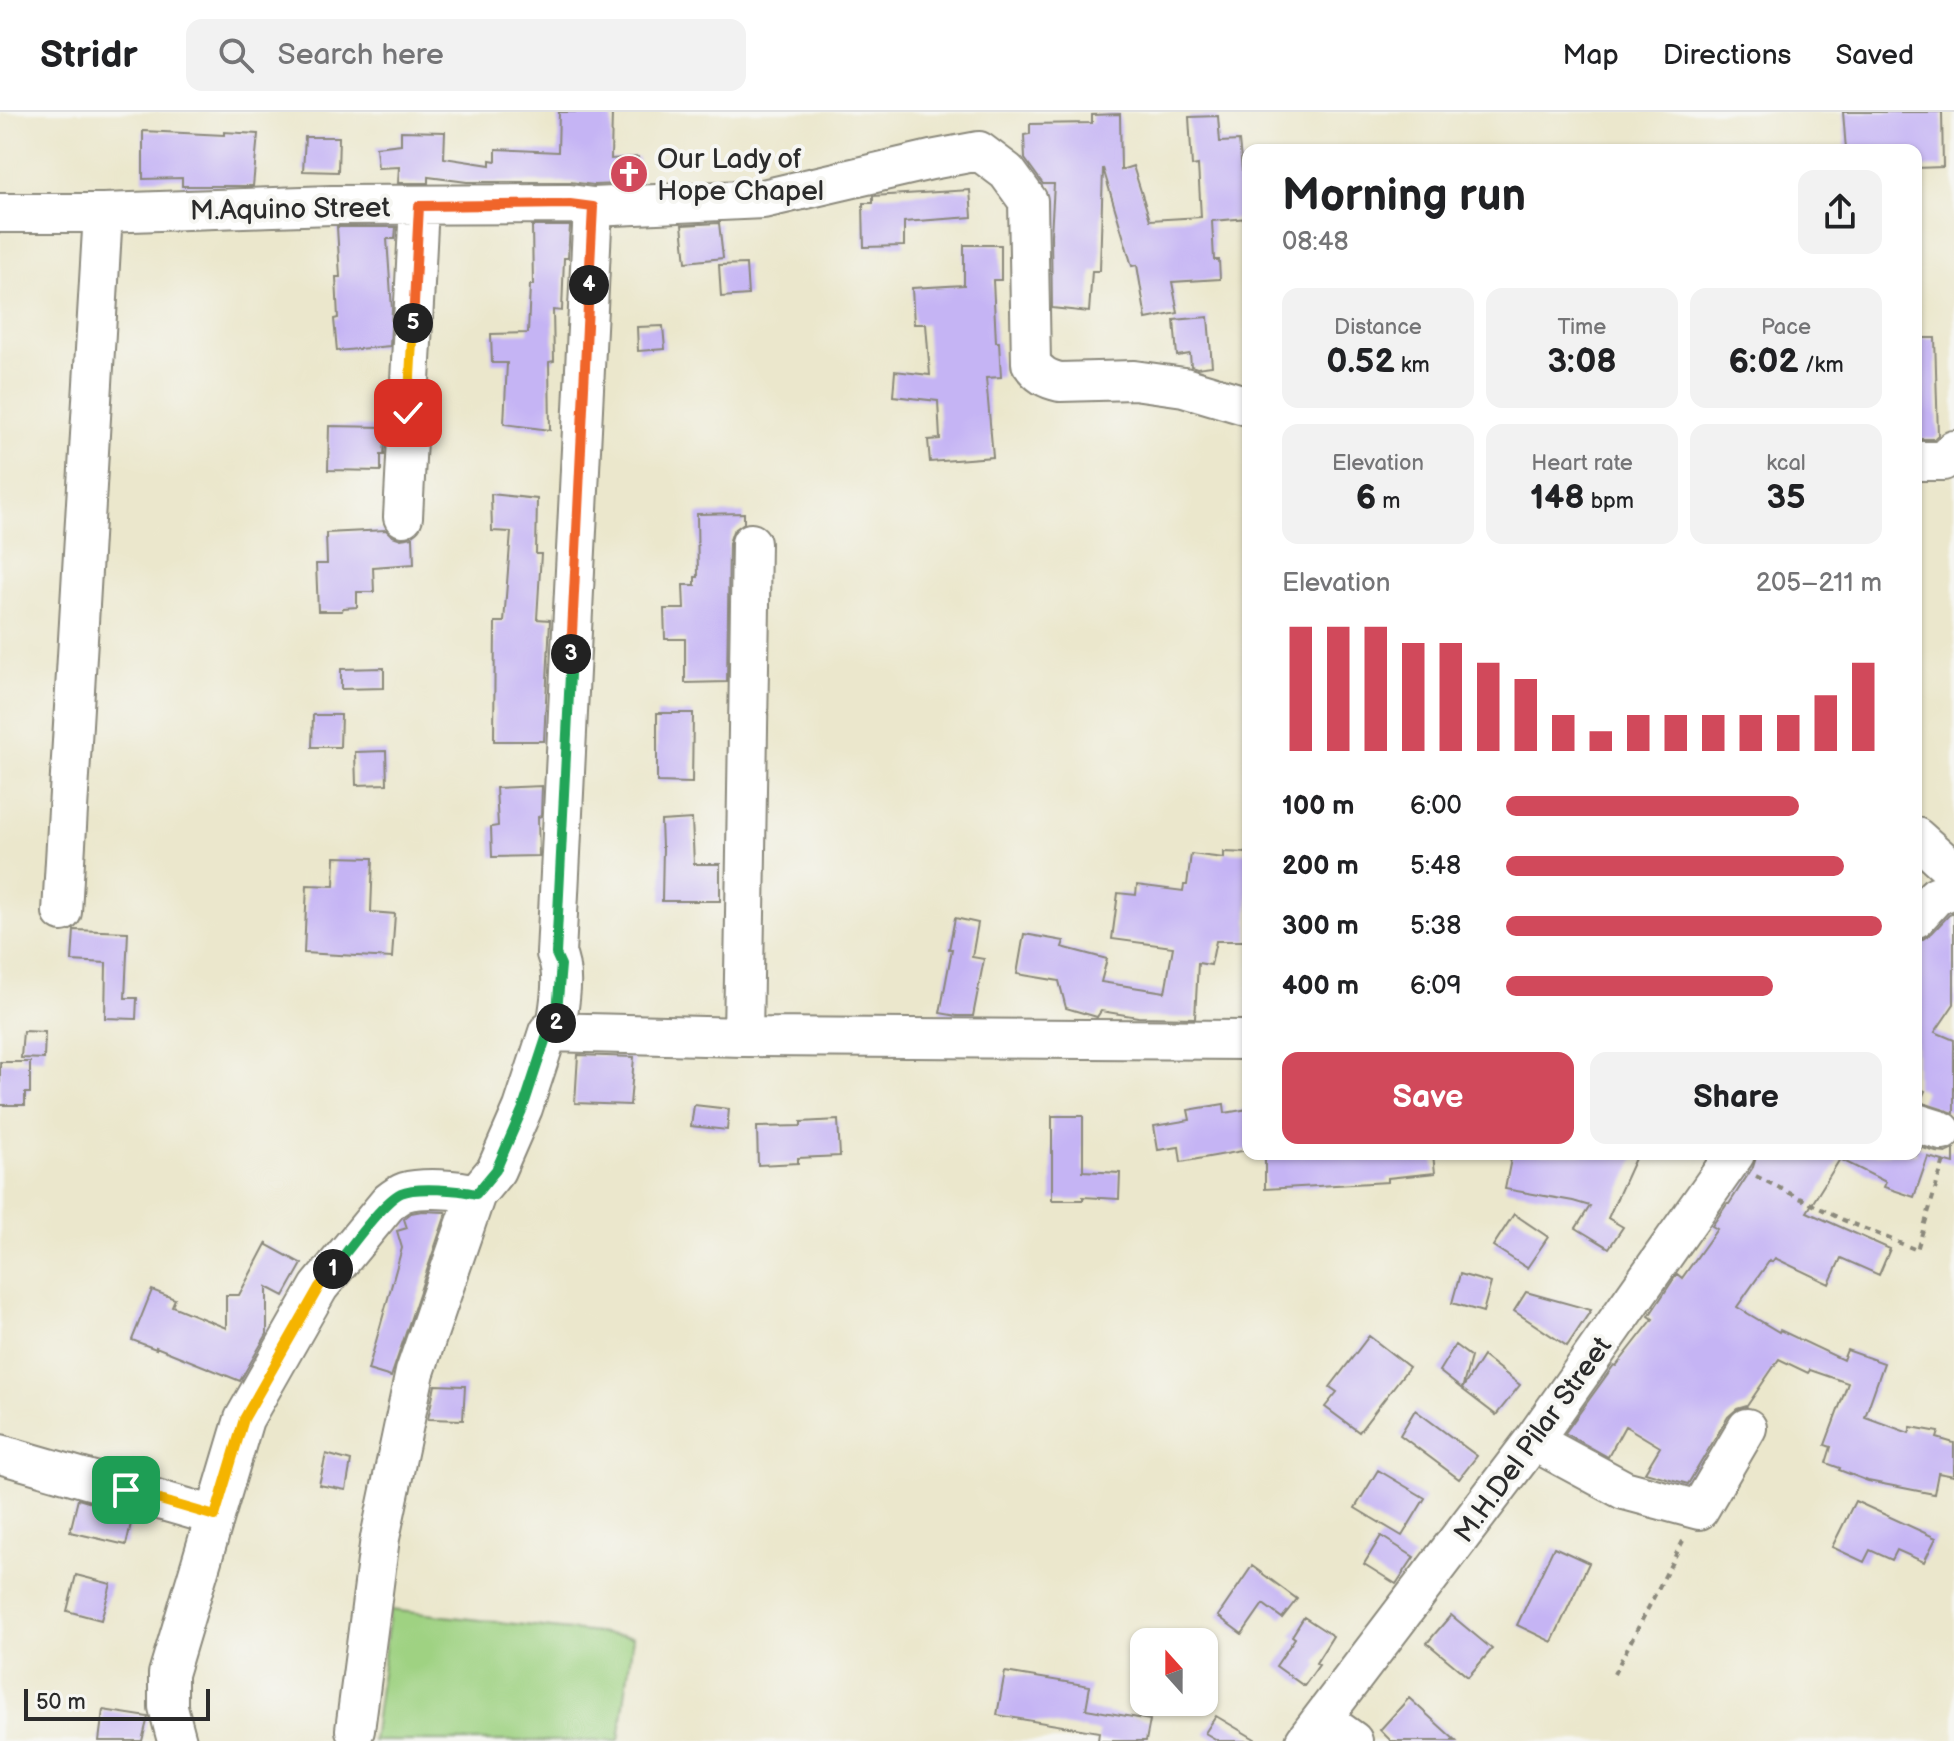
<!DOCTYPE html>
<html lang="en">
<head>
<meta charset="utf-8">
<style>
  body { margin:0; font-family:"Balsamiq Sans",sans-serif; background:#f2f2f2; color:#202124; height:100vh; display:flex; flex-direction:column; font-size:30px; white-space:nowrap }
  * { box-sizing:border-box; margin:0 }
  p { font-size:26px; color:#757577 }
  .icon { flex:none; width:44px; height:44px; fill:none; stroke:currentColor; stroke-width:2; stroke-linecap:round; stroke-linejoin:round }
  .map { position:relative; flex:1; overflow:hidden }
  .side { position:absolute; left:1242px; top:32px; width:680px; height:1016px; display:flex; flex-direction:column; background:#fff; border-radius:16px; box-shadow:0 2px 6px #0004 }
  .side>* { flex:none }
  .needle { width:52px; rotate:339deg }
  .tools { position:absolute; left:1130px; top:1516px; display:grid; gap:16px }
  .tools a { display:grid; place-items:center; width:88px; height:88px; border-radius:16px; background:#fff; box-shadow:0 2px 6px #0004; font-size:40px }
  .scale { position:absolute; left:24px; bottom:20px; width:186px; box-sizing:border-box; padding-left:8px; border:4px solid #2b2b2b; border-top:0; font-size:22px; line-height:28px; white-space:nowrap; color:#2b2b2b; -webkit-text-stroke:6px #f6f6f2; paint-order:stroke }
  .pin { position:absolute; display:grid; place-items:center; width:68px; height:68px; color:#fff; margin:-34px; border-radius:16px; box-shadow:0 4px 12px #0006 }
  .km { position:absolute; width:40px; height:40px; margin:-20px; border-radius:50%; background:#222; color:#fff; font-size:22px; line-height:40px; text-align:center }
  .round { display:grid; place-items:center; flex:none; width:84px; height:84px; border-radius:16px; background:#f2f2f2 }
  .head { display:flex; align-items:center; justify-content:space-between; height:136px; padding:0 40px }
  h1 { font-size:44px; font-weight:600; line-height:60px }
  .metrics { display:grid; grid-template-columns:repeat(3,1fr); gap:12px; height:136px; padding:8px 40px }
  .metrics div { display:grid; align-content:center; border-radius:16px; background:#f2f2f2; text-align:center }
  .metrics b { font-size:34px; font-weight:600 }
  .metrics small { font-size:22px; font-weight:400 }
  .metrics p { font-size:22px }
  .chart { height:224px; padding:16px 40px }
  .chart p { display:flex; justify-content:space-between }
  .chart svg { width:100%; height:144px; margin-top:8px; stroke:#d1495b; stroke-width:6 }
  .primary-button { display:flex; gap:16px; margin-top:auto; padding:16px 40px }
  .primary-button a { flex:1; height:92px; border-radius:16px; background:#d1495b; color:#fff; font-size:32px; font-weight:600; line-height:92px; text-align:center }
  .primary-button a+a { background:#f2f2f2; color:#202124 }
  ul { padding:0 40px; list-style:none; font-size:26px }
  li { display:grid; grid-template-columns:128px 96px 1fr; align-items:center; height:60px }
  li i { height:20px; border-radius:10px; background:#d1495b }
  header { display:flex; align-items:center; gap:48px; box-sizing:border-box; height:112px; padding:0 40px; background:#fff; border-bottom:2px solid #e0e0e0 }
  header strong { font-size:38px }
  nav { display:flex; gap:44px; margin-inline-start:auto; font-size:28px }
  .search { width:560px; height:72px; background:#f2f2f2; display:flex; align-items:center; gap:20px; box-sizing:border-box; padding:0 28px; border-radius:16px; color:#757577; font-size:30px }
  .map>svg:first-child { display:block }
  .green { fill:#9fd282; stroke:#657e56; stroke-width:2 }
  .building { fill:#c5b4f4 }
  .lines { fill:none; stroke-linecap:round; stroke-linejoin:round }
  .minor-casing { stroke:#8b897c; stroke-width:42 }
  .path { stroke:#8b897c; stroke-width:4; stroke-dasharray:6 6; stroke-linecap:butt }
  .minor { stroke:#fff; stroke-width:38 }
  .split-1-casing { stroke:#fff; stroke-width:16 }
  .split-2-casing { stroke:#fff; stroke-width:16 }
  .split-3-casing { stroke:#fff; stroke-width:16 }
  .split-4-casing { stroke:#fff; stroke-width:16 }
  .split-5-casing { stroke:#fff; stroke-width:16 }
  .split-6-casing { stroke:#fff; stroke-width:16 }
  .split-1 { stroke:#f5b400; stroke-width:10 }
  .split-2 { stroke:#22a559; stroke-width:10 }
  .split-3 { stroke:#22a559; stroke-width:10 }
  .split-4 { stroke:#f0652b; stroke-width:10 }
  .split-5 { stroke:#f0652b; stroke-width:10 }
  .split-6 { stroke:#f5b400; stroke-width:10 }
  .labels { text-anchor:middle; stroke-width:8; stroke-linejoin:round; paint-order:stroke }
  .poi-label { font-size:28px; fill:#2b2b2b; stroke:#f6f6f2; text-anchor:start }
  .street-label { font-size:28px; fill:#2b2b2b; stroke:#f6f6f2 }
</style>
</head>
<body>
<header>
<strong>Stridr</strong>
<div class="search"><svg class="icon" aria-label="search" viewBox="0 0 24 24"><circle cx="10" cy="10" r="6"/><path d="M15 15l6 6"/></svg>Search here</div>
<nav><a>Map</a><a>Directions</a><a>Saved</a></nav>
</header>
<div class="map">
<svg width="1954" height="1629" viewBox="0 0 1954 1629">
  <rect width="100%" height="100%" fill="#f6f6f2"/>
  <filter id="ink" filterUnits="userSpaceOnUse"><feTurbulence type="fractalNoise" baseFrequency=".0125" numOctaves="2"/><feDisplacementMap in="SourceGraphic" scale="16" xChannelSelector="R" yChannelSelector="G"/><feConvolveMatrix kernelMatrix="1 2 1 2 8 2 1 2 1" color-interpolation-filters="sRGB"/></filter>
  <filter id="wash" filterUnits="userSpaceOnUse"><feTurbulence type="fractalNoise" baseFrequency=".006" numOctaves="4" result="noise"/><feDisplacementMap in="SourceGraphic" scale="32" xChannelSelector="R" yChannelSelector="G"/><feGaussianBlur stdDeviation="1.8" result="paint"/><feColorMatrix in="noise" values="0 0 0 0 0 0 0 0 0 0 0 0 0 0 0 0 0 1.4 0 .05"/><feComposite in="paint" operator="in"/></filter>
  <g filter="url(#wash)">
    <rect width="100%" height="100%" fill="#ebe7cc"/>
    <!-- green -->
    <path class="green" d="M 390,1498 L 633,1525 L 619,1629 L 373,1629 Z"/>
    <g id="blocks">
      <!-- building -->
      <path class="building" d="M 559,0 L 612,0 L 611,47 L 638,45 L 640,71 L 594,73 L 570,70 L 467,70 L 428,65 L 428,71 L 398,71 L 399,55 L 378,56 L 376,35 L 401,32 L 401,19 L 445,20 L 444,46 L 490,53 L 490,48 L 496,49 L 496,37 L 558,40 Z
        M 1843,0 L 1942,0 L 1943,55 L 1916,56 L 1916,38 L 1846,38 Z
        M 1120,2 L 1121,58 L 1133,54 L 1150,108 L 1201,105 L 1198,53 L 1192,54 L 1189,5 L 1218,4 L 1220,30 L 1239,29 L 1242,58 L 1248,58 L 1248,106 L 1212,109 L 1214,148 L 1219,148 L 1220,167 L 1172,170 L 1178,201 L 1146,207 L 1137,153 L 1132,154 L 1103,56 L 1100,159 L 1092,159 L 1089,200 L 1052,196 L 1051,123 L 1054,72 L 1043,72 L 1025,47 L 1024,23 L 1030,22 L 1030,12 L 1092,11 L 1092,3 Z
        M 143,19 L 224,23 L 224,20 L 258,22 L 253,74 L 182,74 L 182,66 L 143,67 Z
        M 305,25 L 339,25 L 338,60 L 303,59 Z
        M 970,78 L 972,105 L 904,110 L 904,134 L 864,135 L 863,91 L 873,91 L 873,84 Z
        M 719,111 L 723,146 L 686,150 L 682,113 Z
        M 532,114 L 570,114 L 568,146 L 564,146 L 562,199 L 553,198 L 554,249 L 549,250 L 550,318 L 504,312 L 507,251 L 492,251 L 491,222 L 528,221 L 530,173 L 533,173 Z
        M 337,115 L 396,115 L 395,127 L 387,127 L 392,197 L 390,234 L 337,239 L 334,207 L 338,206 L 336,165 L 340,165 Z
        M 964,133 L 1001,133 L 1001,168 L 993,168 L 996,230 L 999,230 L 1001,265 L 986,266 L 993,345 L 930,350 L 928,328 L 940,327 L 938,289 L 893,284 L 895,259 L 930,263 L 926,212 L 914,212 L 912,176 L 964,173 Z
        M 746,152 L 748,183 L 721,185 L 719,153 Z
        M 1208,205 L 1212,254 L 1197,256 L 1191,254 L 1190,242 L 1177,244 L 1174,208 Z
        M 663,214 L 665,237 L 638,239 L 637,215 Z
        M 1916,226 L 1935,226 L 1938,323 L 1934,327 L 1916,327 Z
        M 329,314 L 386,315 L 384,343 L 381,343 L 381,359 L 328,358 Z
        M 491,382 L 537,387 L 536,442 L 541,442 L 537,507 L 550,508 L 544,629 L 494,629 L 495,510 L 504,510 L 511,420 L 492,419 Z
        M 744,401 L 744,411 L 733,419 L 729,431 L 727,570 L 685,571 L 685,527 L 665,527 L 664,497 L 684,497 L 683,473 L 695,473 L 695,465 L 698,465 L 697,402 Z
        M 386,418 L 392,424 L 401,427 L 413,425 L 414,452 L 373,455 L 374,480 L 357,480 L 357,495 L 343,496 L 342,499 L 318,499 L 316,452 L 327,452 L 326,421 Z
        M 384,556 L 384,576 L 341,577 L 341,557 Z
        M 657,601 L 693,601 L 692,671 L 657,670 Z
        M 313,603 L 341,603 L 340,635 L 312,635 Z
        M 386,639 L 387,672 L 356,673 L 355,640 Z
        M 542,674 L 541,704 L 538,705 L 539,744 L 492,745 L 491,715 L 498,714 L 496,676 Z
        M 692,707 L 694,752 L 720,752 L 720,789 L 662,789 L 663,735 L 662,735 L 661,709 Z
        M 1224,740 L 1248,741 L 1248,829 L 1216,829 L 1211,853 L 1198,851 L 1195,906 L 1138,905 L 1101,899 L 1097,905 L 1066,896 L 1059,869 L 1017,862 L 1024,822 L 1064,829 L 1062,835 L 1107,847 L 1101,870 L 1165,880 L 1173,835 L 1112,827 L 1118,781 L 1136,783 L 1137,773 L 1183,779 L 1184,773 L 1187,773 L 1191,742 L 1224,746 Z
        M 335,745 L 373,746 L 371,800 L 395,802 L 392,846 L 304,841 L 307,773 L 334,774 Z
        M 1954,801 L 1954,892 L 1935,920 L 1954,928 L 1954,1001 L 1920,990 L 1925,979 L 1916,975 L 1916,827 L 1923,827 L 1932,821 L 1949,803 Z
        M 955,806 L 978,811 L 972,845 L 984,847 L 973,904 L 957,904 L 940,901 L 952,837 L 949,837 Z
        M 74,818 L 128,820 L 125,886 L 137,886 L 136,907 L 105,906 L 106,851 L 72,849 Z
        M 23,919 L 45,920 L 44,947 L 21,946 Z
        M 578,943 L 634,945 L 630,993 L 575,991 Z
        M 0,950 L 30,950 L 30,981 L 25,981 L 25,993 L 0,993 Z
        M 1224,992 L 1225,1001 L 1248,997 L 1248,1038 L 1181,1050 L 1179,1035 L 1158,1038 L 1154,1014 L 1190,1008 L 1188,998 Z
        M 694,993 L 729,997 L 727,1018 L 691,1014 Z
        M 1052,1004 L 1083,1004 L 1083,1059 L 1120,1061 L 1119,1087 L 1083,1085 L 1083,1088 L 1052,1088 Z
        M 838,1008 L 840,1044 L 798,1046 L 798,1051 L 758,1053 L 757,1015 L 801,1014 L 801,1010 Z
        M 1916,1034 L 1936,1040 L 1946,1041 L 1954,1037 L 1954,1052 L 1928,1045 L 1914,1085 L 1884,1075 L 1886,1070 L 1840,1047 L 1807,1100 L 1890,1137 L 1879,1163 L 1841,1146 L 1829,1172 L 1775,1146 L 1772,1150 L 1770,1148 L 1737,1195 L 1779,1220 L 1780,1218 L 1843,1248 L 1847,1238 L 1884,1251 L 1865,1305 L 1909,1321 L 1911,1315 L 1939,1320 L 1937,1326 L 1954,1331 L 1954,1364 L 1938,1361 L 1934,1382 L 1868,1369 L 1839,1358 L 1840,1356 L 1826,1351 L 1831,1335 L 1825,1333 L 1848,1271 L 1810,1258 L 1808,1261 L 1779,1247 L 1747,1294 L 1737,1297 L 1728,1305 L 1688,1372 L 1645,1360 L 1660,1335 L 1625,1314 L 1608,1345 L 1565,1321 L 1614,1253 L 1616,1254 L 1653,1207 L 1649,1204 L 1677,1162 L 1682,1166 L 1717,1117 L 1712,1114 L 1727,1092 L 1729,1092 L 1753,1055 L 1757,1042 L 1918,1042 L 1916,1041 Z
        M 1265,1042 L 1433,1042 L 1435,1061 L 1388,1066 L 1388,1070 L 1265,1077 Z
        M 1512,1042 L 1637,1042 L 1608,1106 L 1623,1115 L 1609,1136 L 1576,1116 L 1590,1094 L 1573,1089 L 1505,1077 Z
        M 422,1099 L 445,1100 L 446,1102 L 391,1265 L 368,1258 L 402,1136 L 397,1119 L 407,1116 L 404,1107 L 406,1105 L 411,1101 Z
        M 1514,1102 L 1548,1125 L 1527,1156 L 1493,1134 Z
        M 267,1130 L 267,1133 L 302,1152 L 284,1184 L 267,1175 L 267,1222 L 240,1269 L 156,1235 L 156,1237 L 132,1228 L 152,1178 L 175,1187 L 172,1194 L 226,1216 L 226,1183 L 239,1183 Z
        M 1460,1162 L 1491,1171 L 1483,1200 L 1452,1191 Z
        M 1526,1180 L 1591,1198 L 1567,1234 L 1514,1199 Z
        M 1369,1224 L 1409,1255 L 1359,1320 L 1325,1295 L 1337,1280 L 1330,1275 Z
        M 1455,1233 L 1471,1245 L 1462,1277 L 1439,1259 Z
        M 1483,1244 L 1520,1273 L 1496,1303 L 1462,1277 Z
        M 435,1273 L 465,1274 L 463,1308 L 428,1307 Z
        M 1415,1298 L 1477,1344 L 1459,1367 L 1400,1323 Z
        M 326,1342 L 351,1349 L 346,1378 L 319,1373 Z
        M 1378,1358 L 1425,1386 L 1402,1424 L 1355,1396 Z
        M 78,1387 L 133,1403 L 126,1433 L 70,1420 Z
        M 1855,1389 L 1936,1426 L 1924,1450 L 1897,1438 L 1892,1448 L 1870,1438 L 1864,1450 L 1832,1435 Z
        M 1381,1424 L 1414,1445 L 1396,1472 L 1364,1452 Z
        M 1554,1435 L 1589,1451 L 1552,1530 L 1517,1513 Z
        M 1252,1454 L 1297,1487 L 1282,1506 L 1263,1492 L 1242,1522 L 1218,1504 Z
        M 76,1463 L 111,1472 L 101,1508 L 67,1499 Z
        M 1451,1503 L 1492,1537 L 1468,1565 L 1427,1531 Z
        M 1304,1505 L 1333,1524 L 1316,1551 L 1319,1553 L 1304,1574 L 1276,1554 L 1295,1526 L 1292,1524 Z
        M 1005,1560 L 1090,1574 L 1086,1597 L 1150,1608 L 1146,1629 L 1098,1629 L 1099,1620 L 997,1603 Z
        M 1409,1586 L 1456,1629 L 1391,1629 L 1380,1618 Z
        M 103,1598 L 148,1605 L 142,1629 L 99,1629 Z
        M 1216,1604 L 1258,1629 L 1219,1629 L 1205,1621 Z"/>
    </g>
  </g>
  <g filter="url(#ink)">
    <use href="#blocks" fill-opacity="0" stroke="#8b897c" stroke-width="2"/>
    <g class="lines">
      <defs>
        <path id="minor" d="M 0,101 L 103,101 L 332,93 L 570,92 L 593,95 L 763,87 L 931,48 L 979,39 L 1007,60 L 1028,89 L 1031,251 C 1039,263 1047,267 1060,270 L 1134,268 L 1184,275 L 1248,294
          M 1916,349 L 1943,349 L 1954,338
          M 403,405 L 419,94
          M 1916,725 L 1954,759
          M 62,800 L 103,101
          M 1916,806 L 1936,784 L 1954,777
          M 548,920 L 556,916 C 559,893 566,864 556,842 L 593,95
          M 743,925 L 751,431
          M 1916,1011 L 1942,1019
          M 1533,1329 L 1624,1378 L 1699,1398 L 1747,1316
          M 0,1342 L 215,1404
          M 1322,1607 L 1353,1629
          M 355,1618 L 380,1426 L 415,1260 L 476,1082 L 496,1058 L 523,996 L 548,920 L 743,925 L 1248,928
          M 177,1629 L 168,1595 L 168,1562 L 244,1307 L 319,1175 L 389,1090 C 394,1086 399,1082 405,1080 C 422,1075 458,1077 476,1082
          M 1305,1629 L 1533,1329 L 1735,1042"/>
      </defs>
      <!-- minor casing -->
      <use href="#minor" class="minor-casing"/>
      <!-- path -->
      <path class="path" d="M 1756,1064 L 1843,1108 L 1917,1138 L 1944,1048
        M 1614,1562 L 1685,1425"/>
      <!-- minor -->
      <use href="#minor" class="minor"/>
    </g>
  </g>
  <g class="lines" filter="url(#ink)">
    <defs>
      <path id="split-1" d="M 126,1378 L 215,1404 L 244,1307 L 319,1175 L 333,1157"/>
      <path id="split-2" d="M 333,1157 C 348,1139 382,1090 401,1081 C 416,1074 460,1078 476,1082 L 496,1058 L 523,996 L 548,920 L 556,916 L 556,911"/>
      <path id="split-3" d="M 556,911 L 561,853 L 556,842 L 571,542"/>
      <path id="split-4" d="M 571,542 L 589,173"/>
      <path id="split-5" d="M 413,211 L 419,94 L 570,92 L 593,95 L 589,173"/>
      <path id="split-6" d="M 408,301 L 413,211"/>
    </defs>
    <!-- split-1 casing -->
    <use href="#split-1" class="split-1-casing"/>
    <!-- split-2 casing -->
    <use href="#split-2" class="split-2-casing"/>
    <!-- split-3 casing -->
    <use href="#split-3" class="split-3-casing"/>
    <!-- split-4 casing -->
    <use href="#split-4" class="split-4-casing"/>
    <!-- split-5 casing -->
    <use href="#split-5" class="split-5-casing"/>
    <!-- split-6 casing -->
    <use href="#split-6" class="split-6-casing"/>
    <!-- split-1 -->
    <use href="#split-1" class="split-1"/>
    <!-- split-2 -->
    <use href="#split-2" class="split-2"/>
    <!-- split-3 -->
    <use href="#split-3" class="split-3"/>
    <!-- split-4 -->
    <use href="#split-4" class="split-4"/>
    <!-- split-5 -->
    <use href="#split-5" class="split-5"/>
    <!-- split-6 -->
    <use href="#split-6" class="split-6"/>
  </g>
  <!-- icons -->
  <defs>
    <symbol id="church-disc" viewBox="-11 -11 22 22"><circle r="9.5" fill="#d1495b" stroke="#f6f6f2"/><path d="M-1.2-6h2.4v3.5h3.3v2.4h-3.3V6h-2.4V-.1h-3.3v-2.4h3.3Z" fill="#fff"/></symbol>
  </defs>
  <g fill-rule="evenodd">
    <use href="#church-disc" x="607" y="40" width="44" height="44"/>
  </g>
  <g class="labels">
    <!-- poi labels -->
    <g class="poi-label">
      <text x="657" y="56">Our Lady of<tspan x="657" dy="32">Hope Chapel</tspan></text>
    </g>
    <!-- street labels -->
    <g class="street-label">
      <text transform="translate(290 96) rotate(-1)" y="10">M.Aquino Street</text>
      <text transform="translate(1532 1327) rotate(-54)" y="10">M.H.Del Pilar Street</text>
    </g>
  </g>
</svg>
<div class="tools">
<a><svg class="needle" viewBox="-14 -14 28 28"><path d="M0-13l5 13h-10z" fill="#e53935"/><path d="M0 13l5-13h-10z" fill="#757577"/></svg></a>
</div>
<div class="scale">50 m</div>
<div class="pin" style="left:126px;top:1378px;background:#1e9e55"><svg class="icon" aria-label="arrive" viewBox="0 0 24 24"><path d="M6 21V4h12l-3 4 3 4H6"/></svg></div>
<div class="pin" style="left:408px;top:301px;background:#d93025"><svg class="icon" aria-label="check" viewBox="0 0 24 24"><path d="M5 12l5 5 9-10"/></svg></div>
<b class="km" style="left:333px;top:1157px">1</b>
<b class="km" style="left:556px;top:911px">2</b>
<b class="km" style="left:571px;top:542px">3</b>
<b class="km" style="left:589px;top:173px">4</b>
<b class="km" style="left:413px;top:211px">5</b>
<section class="side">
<div class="head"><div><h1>Morning run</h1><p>08:48</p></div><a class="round"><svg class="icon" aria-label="share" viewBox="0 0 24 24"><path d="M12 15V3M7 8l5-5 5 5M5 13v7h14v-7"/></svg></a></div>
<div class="metrics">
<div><p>Distance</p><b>0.52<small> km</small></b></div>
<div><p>Time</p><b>3:08</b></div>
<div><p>Pace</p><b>6:02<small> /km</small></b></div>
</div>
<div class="metrics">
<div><p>Elevation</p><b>6<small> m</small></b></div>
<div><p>Heart rate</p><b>148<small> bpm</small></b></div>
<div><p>kcal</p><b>35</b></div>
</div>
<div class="chart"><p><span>Elevation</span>205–211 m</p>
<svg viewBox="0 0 160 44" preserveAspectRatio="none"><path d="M5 44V6M15 44V6M25 44V6M35 44V11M45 44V11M55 44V17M65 44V22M75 44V33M85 44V38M95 44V33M105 44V33M115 44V33M125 44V33M135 44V33M145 44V27M155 44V17"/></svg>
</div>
<ul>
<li><b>100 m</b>6:00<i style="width:78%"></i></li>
<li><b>200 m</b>5:48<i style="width:90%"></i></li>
<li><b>300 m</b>5:38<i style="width:100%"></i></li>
<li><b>400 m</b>6:09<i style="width:71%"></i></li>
</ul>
<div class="primary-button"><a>Save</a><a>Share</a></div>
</section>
</div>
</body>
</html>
